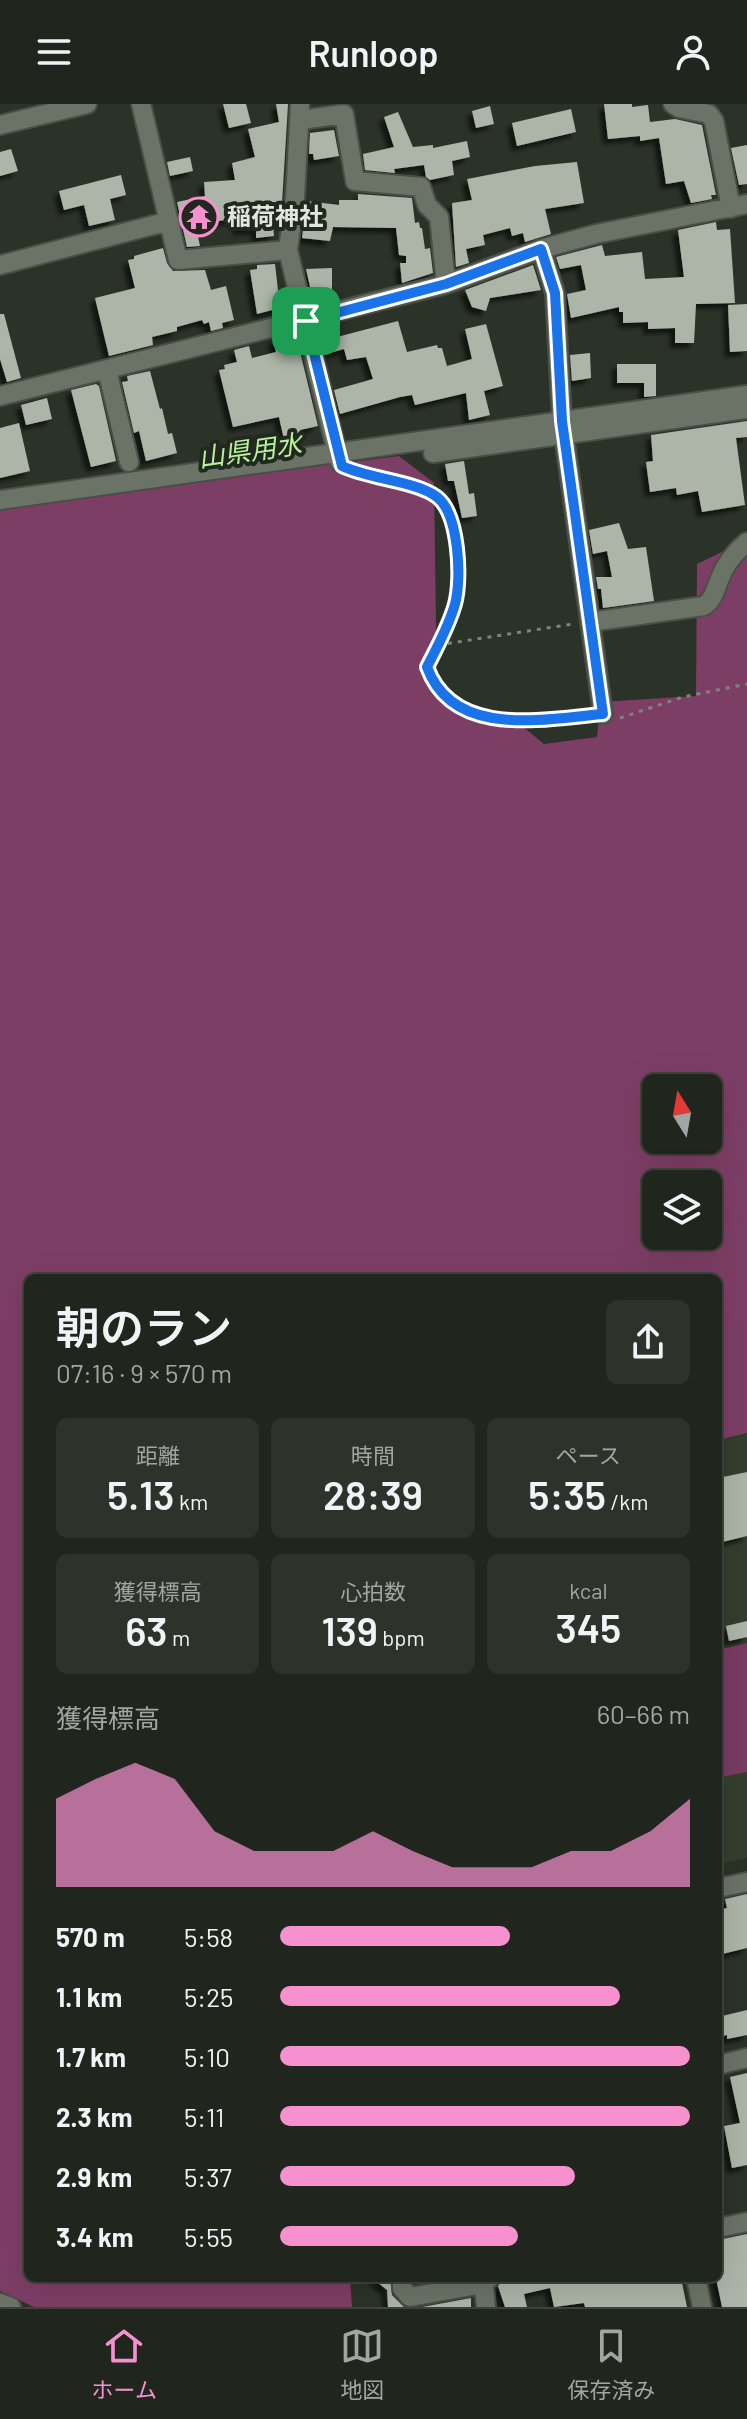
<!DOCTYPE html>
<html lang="ja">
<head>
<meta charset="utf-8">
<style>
  body { margin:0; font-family:Barlow,"Noto Sans JP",sans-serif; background:#2d322b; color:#f1f3f6; height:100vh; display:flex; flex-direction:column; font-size:30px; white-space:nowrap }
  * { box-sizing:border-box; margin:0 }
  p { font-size:26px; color:#a2a5a4 }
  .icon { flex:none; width:44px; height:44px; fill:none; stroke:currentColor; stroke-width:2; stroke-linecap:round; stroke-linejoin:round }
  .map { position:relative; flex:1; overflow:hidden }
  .drawer { position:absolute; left:24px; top:1170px; width:698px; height:1008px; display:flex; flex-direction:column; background:#20261e; border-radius:12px; box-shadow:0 8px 32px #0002,0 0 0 2px #3d433c }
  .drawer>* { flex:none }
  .needle { width:52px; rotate:349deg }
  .buttons { position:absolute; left:642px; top:970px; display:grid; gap:16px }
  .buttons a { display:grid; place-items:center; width:80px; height:80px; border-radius:12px; background:#20261e; box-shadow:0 8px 32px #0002,0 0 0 2px #3d433c; font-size:40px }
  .pin { position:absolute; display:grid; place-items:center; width:68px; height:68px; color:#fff; margin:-34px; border-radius:16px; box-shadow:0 4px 12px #0006 }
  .round { display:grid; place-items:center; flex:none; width:84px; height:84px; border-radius:12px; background:#2d322b }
  .overview { display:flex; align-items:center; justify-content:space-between; height:136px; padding:0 32px }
  h1 { font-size:44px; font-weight:600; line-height:60px }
  .metrics { display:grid; grid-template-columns:repeat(3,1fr); gap:12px; height:136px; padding:8px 32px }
  .metrics div { display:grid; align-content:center; border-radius:12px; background:#2d322b; text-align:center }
  .metrics b { font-size:40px; font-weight:600 }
  .metrics small { font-size:22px; font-weight:400 }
  .metrics p { font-size:22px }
  .chart { height:224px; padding:16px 32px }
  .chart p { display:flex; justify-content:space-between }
  .chart svg { width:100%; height:144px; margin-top:8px; fill:#f690cf; opacity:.7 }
  ul { padding:0 32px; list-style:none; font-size:26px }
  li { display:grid; grid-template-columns:128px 96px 1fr; align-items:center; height:60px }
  li i { height:20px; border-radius:10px; background:#f690cf }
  header { display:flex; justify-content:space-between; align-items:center; height:104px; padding:0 32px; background:#20261e; font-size:36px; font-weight:600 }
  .menu { display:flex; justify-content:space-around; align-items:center; height:112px; border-top:2px solid #3d433c; background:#20261e; font-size:22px; color:#a2a5a4 }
  .menu a { display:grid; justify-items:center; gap:4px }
  .menu .active { color:#f690cf }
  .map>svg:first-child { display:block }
  .built { fill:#333e2e }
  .green { fill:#783b62 }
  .forest { fill:#7d3e65; fill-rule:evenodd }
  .building { fill:#acb5a8; filter:url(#shadow) }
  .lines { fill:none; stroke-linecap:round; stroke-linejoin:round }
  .minor-casing { stroke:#494f47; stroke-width:22 }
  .path { stroke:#7e847b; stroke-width:3; stroke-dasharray:4 6; stroke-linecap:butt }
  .minor { stroke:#6b7367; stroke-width:18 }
  .route-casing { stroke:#fff; stroke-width:16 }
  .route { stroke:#1a73e8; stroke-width:10 }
  .labels { text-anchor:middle; stroke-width:8; stroke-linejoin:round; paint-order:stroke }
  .poi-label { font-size:24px; font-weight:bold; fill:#e1e6df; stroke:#22281f; text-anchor:start }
  .water-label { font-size:26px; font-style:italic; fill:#b8f39c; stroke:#22281f }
</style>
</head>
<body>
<header><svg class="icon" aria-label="menu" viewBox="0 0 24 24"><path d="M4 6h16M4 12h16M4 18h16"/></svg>Runloop<svg class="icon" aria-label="person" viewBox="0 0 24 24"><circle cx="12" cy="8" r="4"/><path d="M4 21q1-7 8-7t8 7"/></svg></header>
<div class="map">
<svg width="747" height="2203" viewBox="0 0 747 2203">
  <defs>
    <filter id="shadow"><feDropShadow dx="-5" dy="5" stdDeviation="2" flood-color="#0009"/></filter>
  </defs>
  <rect width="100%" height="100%" fill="#2b3228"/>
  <!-- built -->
  <path class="built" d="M 747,1329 L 747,1754 L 718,1760 L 718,1336 Z"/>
  <!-- green -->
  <path class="green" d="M 747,1539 L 747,1668 L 718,1674 L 718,1546 Z"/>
  <!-- forest -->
  <path class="forest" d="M 399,352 L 434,379 L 437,591 L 510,612 L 544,640 L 597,633 L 601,598 L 696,592 L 697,460 L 747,436 L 747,1329 L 718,1336 L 718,1174 L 28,1174 L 28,2174 L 350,2174 L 352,2203 L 34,2203 L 0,2187 L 0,403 ZM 656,984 L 708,984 L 708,1036 L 656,1036 ZM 656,1080 L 708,1080 L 708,1132 L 656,1132 Z"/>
  <!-- building -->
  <path class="building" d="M 223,0 L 246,0 L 251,19 L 229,24 Z
    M 276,0 L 288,0 L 282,99 L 271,100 L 274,132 L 256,134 L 256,125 L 238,126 L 238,115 L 195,119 L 200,142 L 187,143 L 177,98 L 205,92 L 204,78 L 235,76 L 232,59 L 255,53 L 248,25 L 279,18 Z
    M 604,0 L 632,0 L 632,3 L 648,1 L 650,18 L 675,15 L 702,21 L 716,91 L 711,91 L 712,95 L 691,99 L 684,77 L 666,80 L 659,34 L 640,37 L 640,32 L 608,35 Z
    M 490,2 L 494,20 L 476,24 L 472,7 Z
    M 571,5 L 576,28 L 517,42 L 512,19 Z
    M 398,8 L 413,43 L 433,41 L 433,44 L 467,37 L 470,53 L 452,57 L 454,71 L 430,76 L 426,73 L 424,61 L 394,65 L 395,69 L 365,66 L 363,50 L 394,43 L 384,13 Z
    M 334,26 L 339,52 L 314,56 L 313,50 L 309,50 L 310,29 Z
    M 747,41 L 747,80 L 739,81 L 731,44 Z
    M 11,45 L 18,67 L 0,72 L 0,48 Z
    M 190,53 L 193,67 L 170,72 L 167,58 Z
    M 577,58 L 584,99 L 545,105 L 551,130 L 525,138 L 523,129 L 512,132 L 510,124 L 483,131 L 485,141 L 466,145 L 469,159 L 456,163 L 452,99 L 472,96 L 467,75 L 535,62 Z
    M 121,71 L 126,91 L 110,95 L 115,116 L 89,122 L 84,101 L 64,106 L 59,87 Z
    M 358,90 L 412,94 L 415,119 L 419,118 L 420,124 L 422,124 L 425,145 L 430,144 L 433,169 L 402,179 L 400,159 L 406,159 L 406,152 L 399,151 L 396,124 L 333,123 L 330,137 L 302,134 L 307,97 L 339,101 L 339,96 L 358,96 Z
    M 716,118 L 717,126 L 730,125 L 735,199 L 696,200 L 694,239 L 675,239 L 675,224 L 648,225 L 648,218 L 623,219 L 623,208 L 619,208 L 619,203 L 571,214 L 567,190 L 586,186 L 581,161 L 560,165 L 556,153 L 602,141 L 605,152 L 642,148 L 645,175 L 684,173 L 678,126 Z
    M 163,144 L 167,159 L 173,167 L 205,166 L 211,186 L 226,182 L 234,216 L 222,219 L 223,224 L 211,227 L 209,218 L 204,220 L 202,216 L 177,223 L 177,227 L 152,233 L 153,241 L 109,252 L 95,194 L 135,184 L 128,156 L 134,155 L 134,152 Z
    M 275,160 L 280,204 L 257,210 L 250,166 L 257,165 L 257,161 Z
    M 533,161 L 541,186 L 490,194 L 486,207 L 472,203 L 465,186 Z
    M 332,164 L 332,187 L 320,187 L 321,194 L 313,196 L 306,165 Z
    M 747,200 L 747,247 L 730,248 L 728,201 Z
    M 0,210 L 4,210 L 21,274 L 7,278 L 0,255 Z
    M 398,217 L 407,248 L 437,241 L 438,244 L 442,244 L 447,262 L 472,255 L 465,225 L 486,220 L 503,282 L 484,287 L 490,311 L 469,316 L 466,289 L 415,301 L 412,291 L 400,293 L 340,310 L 334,286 L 373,275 L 366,253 L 347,256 L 344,245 L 326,250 L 320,225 L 334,221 L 337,233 Z
    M 296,231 L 318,322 L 300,326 L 302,335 L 285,340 L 279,313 L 233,323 L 219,266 L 225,265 L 224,261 L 237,258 L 234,246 L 249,242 L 252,254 L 276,248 L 273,236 Z
    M 590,249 L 591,274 L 572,277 L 570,251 Z
    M 617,260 L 656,260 L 656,292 L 644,293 L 644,279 L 617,279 Z
    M 150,267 L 160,305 L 162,304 L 168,330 L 172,329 L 177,349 L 146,357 L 139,327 L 134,329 L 122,278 L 128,277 L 127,272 Z
    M 96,280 L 99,282 L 116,357 L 91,363 L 71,286 Z
    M 47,294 L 52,315 L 26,321 L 21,301 Z
    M 747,317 L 747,333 L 736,334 L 745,401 L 702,408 L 698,387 L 677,391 L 676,384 L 650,388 L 646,358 L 653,357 L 651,331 Z
    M 19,319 L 30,367 L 0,374 L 0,324 Z
    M 464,357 L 469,390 L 474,389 L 477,412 L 462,414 L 454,377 L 448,377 L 445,360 Z
    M 619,419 L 628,445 L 646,443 L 654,497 L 603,504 L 601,485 L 598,485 L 596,473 L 612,473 L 607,447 L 593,450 L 589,426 Z
    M 747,1368 L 747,1432 L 718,1439 L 718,1374 Z
    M 747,1517 L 747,1533 L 729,1537 L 726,1522 Z
    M 747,1790 L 747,1844 L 718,1851 L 718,1806 L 727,1804 L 725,1795 Z
    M 747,1906 L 747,1931 L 727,1935 L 727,1931 L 718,1933 L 718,1913 Z
    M 747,1969 L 747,2061 L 732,2064 L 724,2022 L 740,2019 L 730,1973 Z
    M 747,2130 L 747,2203 L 722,2203 L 716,2174 L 718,2136 Z
    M 372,2174 L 390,2174 L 392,2191 L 404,2203 L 388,2203 L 387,2186 Z
    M 528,2174 L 681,2174 L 687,2203 L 585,2203 L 584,2199 L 554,2203 L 550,2184 L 524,2190 L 527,2203 L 505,2203 L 498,2182 L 500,2179 Z
    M 471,2194 L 471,2203 L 422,2203 Z"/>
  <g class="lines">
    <defs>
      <path id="minor" d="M 141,0 L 178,156 L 288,146
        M 300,0 L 295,94 L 288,146 L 339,357
        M 673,0 L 679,4 L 709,10 L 714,17 L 731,104
        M 300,16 L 344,10 L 355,77 L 421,83 L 427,101 L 439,113 L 446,180
        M 0,21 L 87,0
        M 541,145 L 555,189 L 562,317 L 603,610
        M 0,161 L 169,117
        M 107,266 L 129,358
        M 0,292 L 446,180 L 541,145 L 596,130 L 747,100
        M 433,349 L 747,305
        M 0,396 L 747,291
        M 590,518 L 704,502 C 714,495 715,486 720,474 C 726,459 735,448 747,438
        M 718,1784 L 747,1778
        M 718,1961 L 747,1954
        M 718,2124 L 747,2118
        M 402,2174 L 402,2184 L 410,2193 L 472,2182 L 490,2174
        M 483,2174 L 486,2203
        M 696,2174 L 702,2203
        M 0,2199 L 11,2203"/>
    </defs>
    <!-- minor casing -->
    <use href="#minor" class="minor-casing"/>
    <!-- path -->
    <path class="path" d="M 354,367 C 376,373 419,379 437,393 C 459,410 462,475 455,500 C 449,522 437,543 427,563 C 431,573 437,580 445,588 C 480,629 537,616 585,612
      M 438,541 L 573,520
      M 620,614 L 683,593 L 747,580"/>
    <!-- minor -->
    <use href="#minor" class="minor"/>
  </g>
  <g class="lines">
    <defs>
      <path id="route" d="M 541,145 L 555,189 L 562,317 L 603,610 C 545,615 453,635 427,563 C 437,543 449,522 455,500 C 462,475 459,410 437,393 C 416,377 369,375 342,362 L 306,217 L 446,180 Z"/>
    </defs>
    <!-- route casing -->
    <use href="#route" class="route-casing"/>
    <!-- route -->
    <use href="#route" class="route"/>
  </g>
  <!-- icons -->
  <defs>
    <symbol id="temple-ring" viewBox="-11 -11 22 22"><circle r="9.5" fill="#22281f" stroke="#f690cf" stroke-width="1.5"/><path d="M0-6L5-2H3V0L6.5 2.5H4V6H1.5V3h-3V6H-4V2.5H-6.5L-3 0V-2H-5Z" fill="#f690cf"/></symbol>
  </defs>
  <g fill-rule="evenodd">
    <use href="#temple-ring" x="177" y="91" width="44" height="44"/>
  </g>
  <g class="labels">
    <!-- poi labels -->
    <g class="poi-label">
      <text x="227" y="121">稲荷神社</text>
    </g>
    <!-- water labels -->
    <g class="water-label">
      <text transform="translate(250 347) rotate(-8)" y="9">山県用水</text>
    </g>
  </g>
</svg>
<div class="buttons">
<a><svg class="needle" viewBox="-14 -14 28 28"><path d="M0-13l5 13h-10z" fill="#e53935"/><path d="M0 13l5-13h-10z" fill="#a2a5a4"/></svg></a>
<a><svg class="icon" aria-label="layers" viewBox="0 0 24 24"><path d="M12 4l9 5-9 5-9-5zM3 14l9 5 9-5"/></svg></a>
</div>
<div class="pin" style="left:306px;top:217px;background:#1e9e55"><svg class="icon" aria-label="arrive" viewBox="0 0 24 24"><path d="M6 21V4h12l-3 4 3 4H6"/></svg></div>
<section class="drawer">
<div class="overview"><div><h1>朝のラン</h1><p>07:16 · 9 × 570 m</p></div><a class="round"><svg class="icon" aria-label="share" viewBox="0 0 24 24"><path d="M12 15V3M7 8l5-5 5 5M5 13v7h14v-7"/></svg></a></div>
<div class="metrics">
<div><p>距離</p><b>5.13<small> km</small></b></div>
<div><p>時間</p><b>28:39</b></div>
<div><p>ペース</p><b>5:35<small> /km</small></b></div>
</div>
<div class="metrics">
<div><p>獲得標高</p><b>63<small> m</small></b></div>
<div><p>心拍数</p><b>139<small> bpm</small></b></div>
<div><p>kcal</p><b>345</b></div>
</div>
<div class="chart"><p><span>獲得標高</span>60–66 m</p>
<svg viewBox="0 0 160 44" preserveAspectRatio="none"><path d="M0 44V17L10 11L20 6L30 11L40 27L50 33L60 33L70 33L80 27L90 33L100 38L110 38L120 38L130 33L140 33L150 27L160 17V44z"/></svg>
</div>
<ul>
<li><b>570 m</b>5:58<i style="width:56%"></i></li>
<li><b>1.1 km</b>5:25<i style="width:83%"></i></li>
<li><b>1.7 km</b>5:10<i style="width:100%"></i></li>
<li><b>2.3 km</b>5:11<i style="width:100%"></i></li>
<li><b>2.9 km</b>5:37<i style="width:72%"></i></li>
<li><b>3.4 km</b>5:55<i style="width:58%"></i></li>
</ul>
</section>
</div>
<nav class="menu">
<a class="active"><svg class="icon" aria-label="home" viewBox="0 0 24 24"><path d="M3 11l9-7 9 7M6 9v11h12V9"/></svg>ホーム</a>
<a><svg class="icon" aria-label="map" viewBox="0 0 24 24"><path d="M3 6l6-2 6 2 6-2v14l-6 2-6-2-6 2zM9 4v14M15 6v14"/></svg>地図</a>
<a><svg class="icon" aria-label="saved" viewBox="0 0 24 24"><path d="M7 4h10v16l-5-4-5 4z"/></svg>保存済み</a>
</nav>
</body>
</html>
